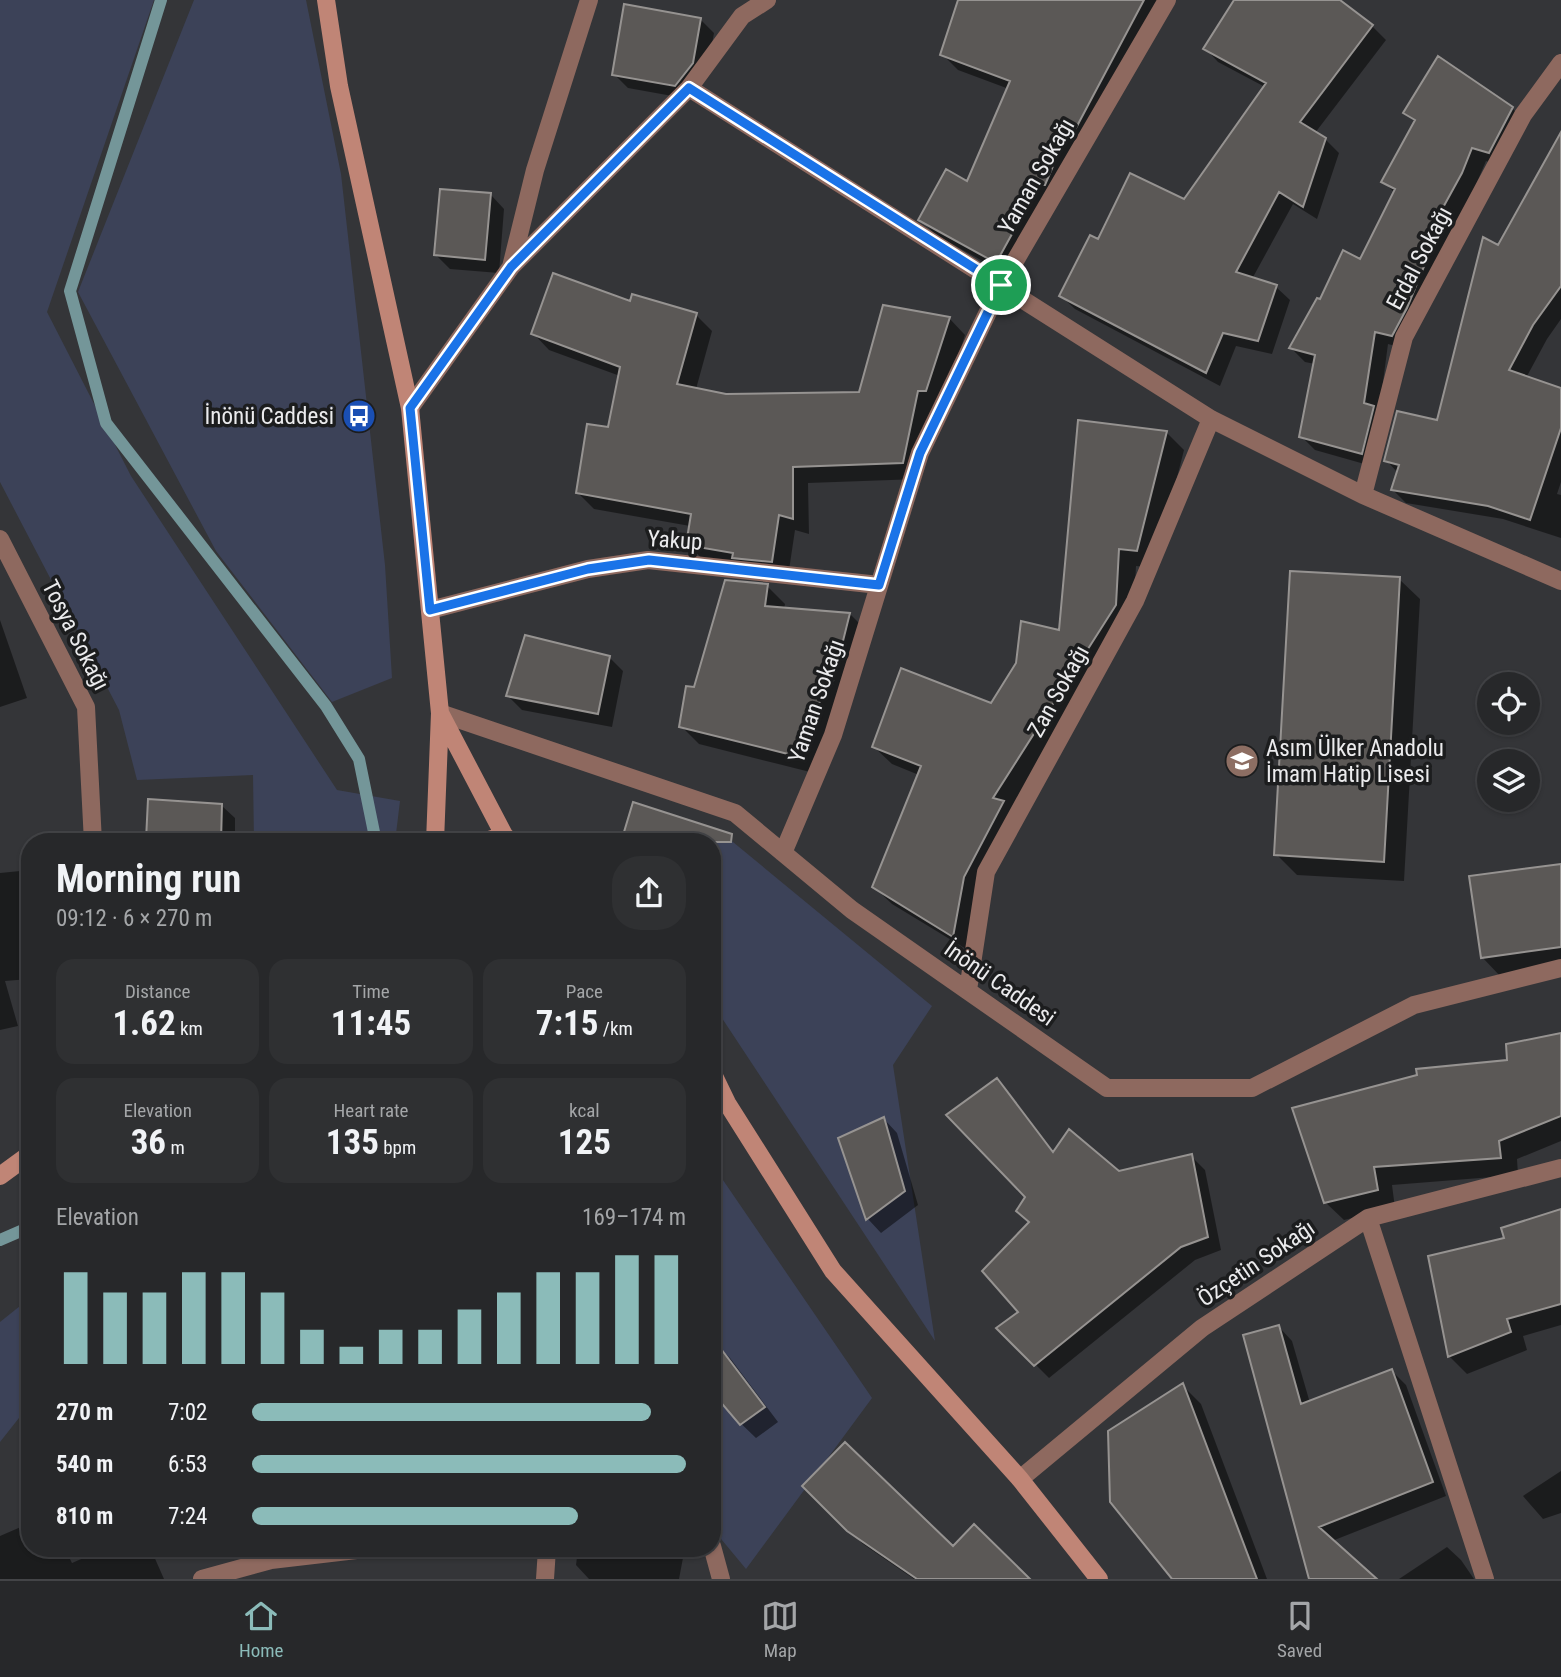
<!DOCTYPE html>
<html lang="en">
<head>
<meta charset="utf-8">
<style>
  body { margin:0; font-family:"Roboto Condensed",sans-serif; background:#2f3032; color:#f1f3f6; height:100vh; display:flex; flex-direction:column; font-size:26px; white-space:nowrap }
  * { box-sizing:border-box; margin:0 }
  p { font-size:23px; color:#a4a6a8 }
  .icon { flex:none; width:38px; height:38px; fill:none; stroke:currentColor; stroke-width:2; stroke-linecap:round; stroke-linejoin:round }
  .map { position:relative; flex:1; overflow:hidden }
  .sheet { position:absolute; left:21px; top:833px; width:700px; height:724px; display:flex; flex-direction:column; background:#27282a; border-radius:28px; box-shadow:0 2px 5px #0004,0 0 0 2px #434447 }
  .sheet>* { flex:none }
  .buttons { position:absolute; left:1477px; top:672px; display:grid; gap:14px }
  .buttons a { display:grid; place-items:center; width:63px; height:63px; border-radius:50%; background:#27282a; box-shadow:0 2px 5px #0004,0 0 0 2px #434447; font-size:35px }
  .pin { position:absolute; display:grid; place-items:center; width:60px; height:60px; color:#fff; margin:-30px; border:4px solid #fff; border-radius:50%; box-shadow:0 2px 7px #0007 }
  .round { display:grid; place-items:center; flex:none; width:74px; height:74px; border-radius:28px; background:#2f3032 }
  .overview { display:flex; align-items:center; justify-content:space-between; height:119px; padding:0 35px }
  h1 { font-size:38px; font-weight:700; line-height:52px }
  .figures { display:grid; grid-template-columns:repeat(3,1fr); gap:10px; height:119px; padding:7px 35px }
  .figures div { display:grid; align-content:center; border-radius:18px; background:#2f3032; text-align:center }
  .figures b { font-size:35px; font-weight:700 }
  .figures small { font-size:19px; font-weight:400 }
  .figures p { font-size:19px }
  .chart { height:196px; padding:14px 35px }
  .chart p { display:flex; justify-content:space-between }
  .chart svg { width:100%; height:126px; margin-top:7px; stroke:#8bbbb9; stroke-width:6 }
  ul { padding:0 35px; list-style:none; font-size:23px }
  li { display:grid; grid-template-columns:112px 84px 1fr; align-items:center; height:52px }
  li i { height:18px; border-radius:9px; background:#8bbbb9 }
  .menu { display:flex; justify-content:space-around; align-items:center; height:98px; border-top:2px solid #434447; background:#27282a; font-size:19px; color:#a4a6a8 }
  .menu a { display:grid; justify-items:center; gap:4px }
  .menu .on { color:#8bbbb9 }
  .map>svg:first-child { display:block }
  .green { fill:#3c4258 }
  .shadow { fill:#0007 }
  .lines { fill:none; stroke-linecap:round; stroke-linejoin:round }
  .stream { stroke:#749699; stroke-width:12 }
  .building { fill:#5b5856; stroke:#969391; stroke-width:2 }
  .street { stroke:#8e695f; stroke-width:18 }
  .secondary { stroke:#c08576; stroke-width:18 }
  .route-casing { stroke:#fff; stroke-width:14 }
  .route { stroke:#1a73e8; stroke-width:9 }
  .labels { text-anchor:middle; stroke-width:7; stroke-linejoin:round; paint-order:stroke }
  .street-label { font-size:23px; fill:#ebebed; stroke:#1c1d1e }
  .poi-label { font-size:23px; fill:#ebebed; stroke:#1c1d1e; text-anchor:end }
</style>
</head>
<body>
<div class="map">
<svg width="1561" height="1579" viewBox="0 0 1561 1579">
  <rect width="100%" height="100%" fill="#343538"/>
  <!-- green -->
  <path class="green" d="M 0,0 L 154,0 L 47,312 L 131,476 L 337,790 L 400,801 L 395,842 L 254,842 L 253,775 L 137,780 L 119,710 L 0,482 Z
    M 194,0 L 306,0 L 341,174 L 385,565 L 392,678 L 332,702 L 216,551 L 78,292 Z
    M 722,833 L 932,1006 L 893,1065 L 935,1341 L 712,1003 L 712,848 Z
    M 712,1164 L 872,1398 L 746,1569 L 712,1528 Z
    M 30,1298 L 30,1404 L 0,1442 L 0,1322 Z"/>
  <!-- shadow -->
  <path class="shadow" d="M 959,0 L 1163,0 L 1086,141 L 1061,200 L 1054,200 L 1013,278 L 936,235 L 921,220 L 968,183 L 1009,89 L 958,70 L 942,54 Z
    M 1236,0 L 1337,0 L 1372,26 L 1386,40 L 1315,133 L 1325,139 L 1339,153 L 1317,219 L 1293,204 L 1252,279 L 1276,287 L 1290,300 L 1272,354 L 1236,346 L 1220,386 L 1075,309 L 1061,296 L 1099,241 L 1184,201 L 1265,87 L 1218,62 L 1205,48 Z
    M 700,19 L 714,33 L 706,78 L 689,99 L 628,88 L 614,74 Z
    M 1512,108 L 1526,122 L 1503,166 L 1486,161 L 1406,349 L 1388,344 L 1379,412 L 1375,467 L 1315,450 L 1301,436 L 1315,364 L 1305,362 L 1291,348 L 1321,301 L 1361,261 L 1395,193 L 1383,181 L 1416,122 L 1405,112 Z
    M 1561,186 L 1561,319 L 1547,339 L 1526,378 L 1561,390 L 1561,482 L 1557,494 L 1561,495 L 1561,538 L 1503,519 L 1406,503 L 1393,490 L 1398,473 L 1386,460 L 1439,422 L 1499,247 Z
    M 491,195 L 504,209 L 499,273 L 450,269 L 436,255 Z
    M 631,304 L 696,315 L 712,331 L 696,389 L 725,395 L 860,394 L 949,318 L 965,335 L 919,479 L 808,483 L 809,534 L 795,530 L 788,577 L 704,561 L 688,544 L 690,526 L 594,509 L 577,492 L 609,429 L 620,376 L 549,350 L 533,333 Z
    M 1166,432 L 1184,450 L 1154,568 L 1136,566 L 1133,623 L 1013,812 L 981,895 L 971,952 L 892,904 L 874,887 L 919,775 L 892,764 L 874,747 L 992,705 L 1060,633 Z
    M 1399,579 L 1420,599 L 1404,881 L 1297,875 L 1276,854 Z
    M 767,586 L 785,604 L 784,609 L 850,614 L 868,632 L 814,773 L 699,744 L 681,726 L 696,689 Z
    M 0,620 L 27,698 L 0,707 Z
    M 609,657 L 623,671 L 612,727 L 522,710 L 508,696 Z
    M 150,801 L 222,806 L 235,818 L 235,842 L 148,842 Z
    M 1561,865 L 1561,967 L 1500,976 L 1482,957 Z
    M 30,870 L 30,979 L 5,981 L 18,1026 L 0,1030 L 0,873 Z
    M 1561,1034 L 1561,1141 L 1517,1159 L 1518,1175 L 1392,1185 L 1395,1208 L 1344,1220 L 1325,1202 L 1509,1061 Z
    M 997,1080 L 1010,1094 L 1055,1153 L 1119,1173 L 1191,1156 L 1205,1170 L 1221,1250 L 1195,1260 L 1049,1378 L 999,1328 L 1020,1313 L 1031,1223 L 1027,1197 Z
    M 884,1119 L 897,1133 L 918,1205 L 881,1233 L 868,1219 L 840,1139 Z
    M 1561,1211 L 1561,1325 L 1523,1336 L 1527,1350 L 1467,1374 L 1450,1357 L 1430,1257 L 1507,1239 Z
    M 1279,1327 L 1292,1341 L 1310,1403 L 1392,1371 L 1406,1385 L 1446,1496 L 1332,1541 L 1375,1579 L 1311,1579 Z
    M 716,1344 L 730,1358 L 778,1422 L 756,1438 L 730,1413 Z
    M 1182,1385 L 1201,1404 L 1267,1579 L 1173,1579 Z
    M 1561,1471 L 1561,1513 L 1543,1519 L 1523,1496 Z
    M 804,1486 L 953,1549 L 1027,1579 L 914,1579 L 863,1544 Z
    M 30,1523 L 30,1549 L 65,1549 L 72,1563 L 104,1549 L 148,1549 L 153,1554 L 164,1579 L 0,1579 L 0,1536 Z
    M 1447,1547 L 1461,1560 L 1474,1579 L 1399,1579 Z
    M 250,1549 L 437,1549 L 437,1554 L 380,1552 L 266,1565 Z
    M 578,1549 L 673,1549 L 683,1558 L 679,1579 L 589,1579 L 576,1565 Z"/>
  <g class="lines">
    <!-- stream -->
    <path class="stream" d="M 161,0 L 70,291 L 106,423 L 326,706 L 359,759 L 376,842
      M 0,1240 L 30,1227"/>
  </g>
  <!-- building -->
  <path class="building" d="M 958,0 L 1144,0 L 1076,128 L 1070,126 L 1045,185 L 1039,185 L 996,263 L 918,220 L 946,169 L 967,181 L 1010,81 L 940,55 Z
    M 1234,0 L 1340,0 L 1373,25 L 1300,122 L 1326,138 L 1303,207 L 1279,192 L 1236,272 L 1277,285 L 1258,341 L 1223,333 L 1206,373 L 1059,296 L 1090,235 L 1098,239 L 1130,173 L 1184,199 L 1266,83 L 1203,49 Z
    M 624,4 L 701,18 L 693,63 L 675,86 L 612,75 Z
    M 1438,56 L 1513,107 L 1489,153 L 1472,148 L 1462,173 L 1440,213 L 1445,215 L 1407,308 L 1392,336 L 1375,332 L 1364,403 L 1374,406 L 1362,454 L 1299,437 L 1315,355 L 1289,348 L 1317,298 L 1320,299 L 1343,250 L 1360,259 L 1395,189 L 1381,182 L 1415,120 L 1403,113 Z
    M 1561,132 L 1561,286 L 1533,325 L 1509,370 L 1561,388 L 1561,428 L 1530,520 L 1488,506 L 1391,490 L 1399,465 L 1384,461 L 1397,411 L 1437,420 L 1483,237 L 1498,245 Z
    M 440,189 L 491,193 L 485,260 L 434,255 Z
    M 553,273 L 630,301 L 632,294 L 697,313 L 677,384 L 726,394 L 859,392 L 883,305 L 950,317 L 926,391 L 918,391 L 903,463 L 793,467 L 793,519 L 779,515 L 772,562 L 732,558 L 733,553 L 686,545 L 691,514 L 576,493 L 587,424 L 608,427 L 620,367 L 531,334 Z
    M 1078,420 L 1167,431 L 1137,551 L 1119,549 L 1116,605 L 993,798 L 1004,801 L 964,877 L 953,937 L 872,887 L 921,766 L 872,747 L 901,668 L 991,703 L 1016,663 L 1021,621 L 1059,630 Z
    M 1290,571 L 1400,577 L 1384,862 L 1274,855 Z
    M 725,580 L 768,584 L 765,606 L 850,613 L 832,685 L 827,685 L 796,756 L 679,727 L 686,686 L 694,687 Z
    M 525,635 L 610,656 L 598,714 L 506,696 Z
    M 148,799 L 222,804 L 221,842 L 146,840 Z
    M 633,802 L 732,834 L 731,842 L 621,842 Z
    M 1561,864 L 1561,947 L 1481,958 L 1469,876 Z
    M 1561,1033 L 1561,1116 L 1499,1141 L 1501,1158 L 1374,1167 L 1378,1190 L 1324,1203 L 1292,1108 L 1417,1075 L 1416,1069 L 1507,1060 L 1506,1044 Z
    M 997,1078 L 1053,1152 L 1069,1129 L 1119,1171 L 1192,1154 L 1208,1237 L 1181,1247 L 1034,1366 L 996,1328 L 1018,1312 L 982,1271 L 1029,1222 L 1016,1211 L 1025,1197 L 946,1115 Z
    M 884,1117 L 905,1191 L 866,1220 L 838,1138 Z
    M 1561,1209 L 1561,1304 L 1507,1319 L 1511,1332 L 1448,1357 L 1428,1256 L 1504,1238 L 1501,1228 Z
    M 1279,1325 L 1301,1404 L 1392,1369 L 1433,1482 L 1319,1527 L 1377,1579 L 1309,1579 L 1243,1335 Z
    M 712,1337 L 765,1407 L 740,1425 L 712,1392 Z
    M 1183,1383 L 1257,1579 L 1172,1579 L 1110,1502 L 1108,1431 Z
    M 845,1442 L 953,1546 L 974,1524 L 1030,1579 L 917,1579 L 847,1531 L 802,1486 Z"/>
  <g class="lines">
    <!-- street -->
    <path class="street" d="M 689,88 L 1211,419 L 1363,495 L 1561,581
      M 511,267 L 689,88 L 742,16 L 767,0
      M 410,408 L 511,267 L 535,170 L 589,0
      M 1363,495 L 1404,337 L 1523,115 L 1561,63
      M 0,539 L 86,707 L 93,842
      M 430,610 L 588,569 L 648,560 L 879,585
      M 440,713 L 735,813 L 852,910 L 1107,1088 L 1252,1088 L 1414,1005 L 1561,968
      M 783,853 L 833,735 L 920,453 L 1001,285 L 1167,0
      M 968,990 L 986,872 L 1135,601 L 1211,419
      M 1368,1218 L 1485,1579
      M 1020,1479 L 1202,1328 L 1368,1218 L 1561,1168
      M 712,1546 L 721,1579
      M 202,1579 L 271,1560 L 365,1549
      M 545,1579 L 547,1549"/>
    <!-- secondary -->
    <path class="secondary" d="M 326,0 L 339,86 L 410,408 L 440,713 L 435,842
      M 440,713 L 504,835 L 511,842
      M 483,842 L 504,835
      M 712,1072 L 727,1103 L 833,1271 L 1020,1479 L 1099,1579
      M 0,1176 L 30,1154"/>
  </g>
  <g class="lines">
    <defs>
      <path id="route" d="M 689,88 L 1001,285 L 920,453 L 879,585 L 649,560 L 588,569 L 430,610 L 410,408 L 511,267 Z"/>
    </defs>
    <!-- route casing -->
    <use href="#route" class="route-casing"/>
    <!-- route -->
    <use href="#route" class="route"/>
  </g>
  <!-- icons -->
  <defs>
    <symbol id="bus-disc" viewBox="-11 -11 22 22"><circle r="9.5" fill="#1a4fb4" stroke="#1c1d1e"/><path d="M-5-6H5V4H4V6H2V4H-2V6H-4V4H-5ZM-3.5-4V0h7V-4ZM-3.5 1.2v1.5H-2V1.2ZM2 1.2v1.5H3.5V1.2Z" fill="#fff"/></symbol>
    <symbol id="school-disc" viewBox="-11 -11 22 22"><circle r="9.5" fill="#8d6e63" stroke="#1c1d1e"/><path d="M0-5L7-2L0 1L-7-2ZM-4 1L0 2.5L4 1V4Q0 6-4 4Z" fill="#fff"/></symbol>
  </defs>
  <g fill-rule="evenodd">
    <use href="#bus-disc" x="340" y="397" width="38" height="38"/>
    <use href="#school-disc" x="1223" y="742" width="38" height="38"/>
  </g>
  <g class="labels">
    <!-- street labels -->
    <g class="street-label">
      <text transform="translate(1036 176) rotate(-60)" y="8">Yaman Sokağı</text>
      <text transform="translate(1419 258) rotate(-62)" y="8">Erdal Sokağı</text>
      <text transform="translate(675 540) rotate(4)" y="8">Yakup</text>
      <text transform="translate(76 635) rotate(63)" y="8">Tosya Sokağı</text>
      <text transform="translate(1058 691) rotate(-61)" y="8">Zan Sokağı</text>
      <text transform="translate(816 701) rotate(-71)" y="8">Yaman Sokağı</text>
      <text transform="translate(1000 983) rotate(35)" y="8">İnönü Caddesi</text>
      <text transform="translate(1256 1263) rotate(-34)" y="8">Özçetin Sokağı</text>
    </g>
    <!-- poi labels -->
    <g class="poi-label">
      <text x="334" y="424">İnönü Caddesi</text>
      <text x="1266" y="756" text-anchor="start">Asım Ülker Anadolu<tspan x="1266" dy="26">İmam Hatip Lisesi</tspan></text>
    </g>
  </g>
</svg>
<div class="buttons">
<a><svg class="icon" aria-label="locate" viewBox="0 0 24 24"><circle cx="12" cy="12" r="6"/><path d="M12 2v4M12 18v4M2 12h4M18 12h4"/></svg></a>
<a><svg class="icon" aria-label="layers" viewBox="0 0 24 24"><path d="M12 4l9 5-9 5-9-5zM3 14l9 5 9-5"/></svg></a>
</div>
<div class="pin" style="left:1001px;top:285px;background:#1e9e55"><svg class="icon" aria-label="arrive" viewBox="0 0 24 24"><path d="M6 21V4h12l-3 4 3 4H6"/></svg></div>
<section class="sheet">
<div class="overview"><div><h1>Morning run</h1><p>09:12 · 6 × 270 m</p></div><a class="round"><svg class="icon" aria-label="share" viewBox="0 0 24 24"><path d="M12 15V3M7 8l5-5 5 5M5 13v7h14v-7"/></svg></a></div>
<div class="figures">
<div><p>Distance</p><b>1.62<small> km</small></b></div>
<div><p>Time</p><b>11:45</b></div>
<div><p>Pace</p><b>7:15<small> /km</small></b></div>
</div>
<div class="figures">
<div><p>Elevation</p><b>36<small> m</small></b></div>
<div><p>Heart rate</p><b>135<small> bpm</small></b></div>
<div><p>kcal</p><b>125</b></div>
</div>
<div class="chart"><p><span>Elevation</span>169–174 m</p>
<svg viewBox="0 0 160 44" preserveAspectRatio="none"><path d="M5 44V12M15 44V19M25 44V19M35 44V12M45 44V12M55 44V19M65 44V32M75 44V38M85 44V32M95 44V32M105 44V25M115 44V19M125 44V12M135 44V12M145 44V6M155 44V6"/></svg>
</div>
<ul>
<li><b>270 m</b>7:02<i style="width:92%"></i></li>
<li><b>540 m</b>6:53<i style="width:100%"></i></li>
<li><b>810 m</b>7:24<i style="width:75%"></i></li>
</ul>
</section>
</div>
<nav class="menu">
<a class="on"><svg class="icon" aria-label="home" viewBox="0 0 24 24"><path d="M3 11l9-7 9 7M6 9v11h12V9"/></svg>Home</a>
<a><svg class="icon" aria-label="map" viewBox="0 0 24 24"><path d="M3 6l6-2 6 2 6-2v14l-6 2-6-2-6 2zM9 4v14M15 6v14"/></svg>Map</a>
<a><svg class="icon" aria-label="saved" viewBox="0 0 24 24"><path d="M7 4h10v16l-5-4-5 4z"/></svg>Saved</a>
</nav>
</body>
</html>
